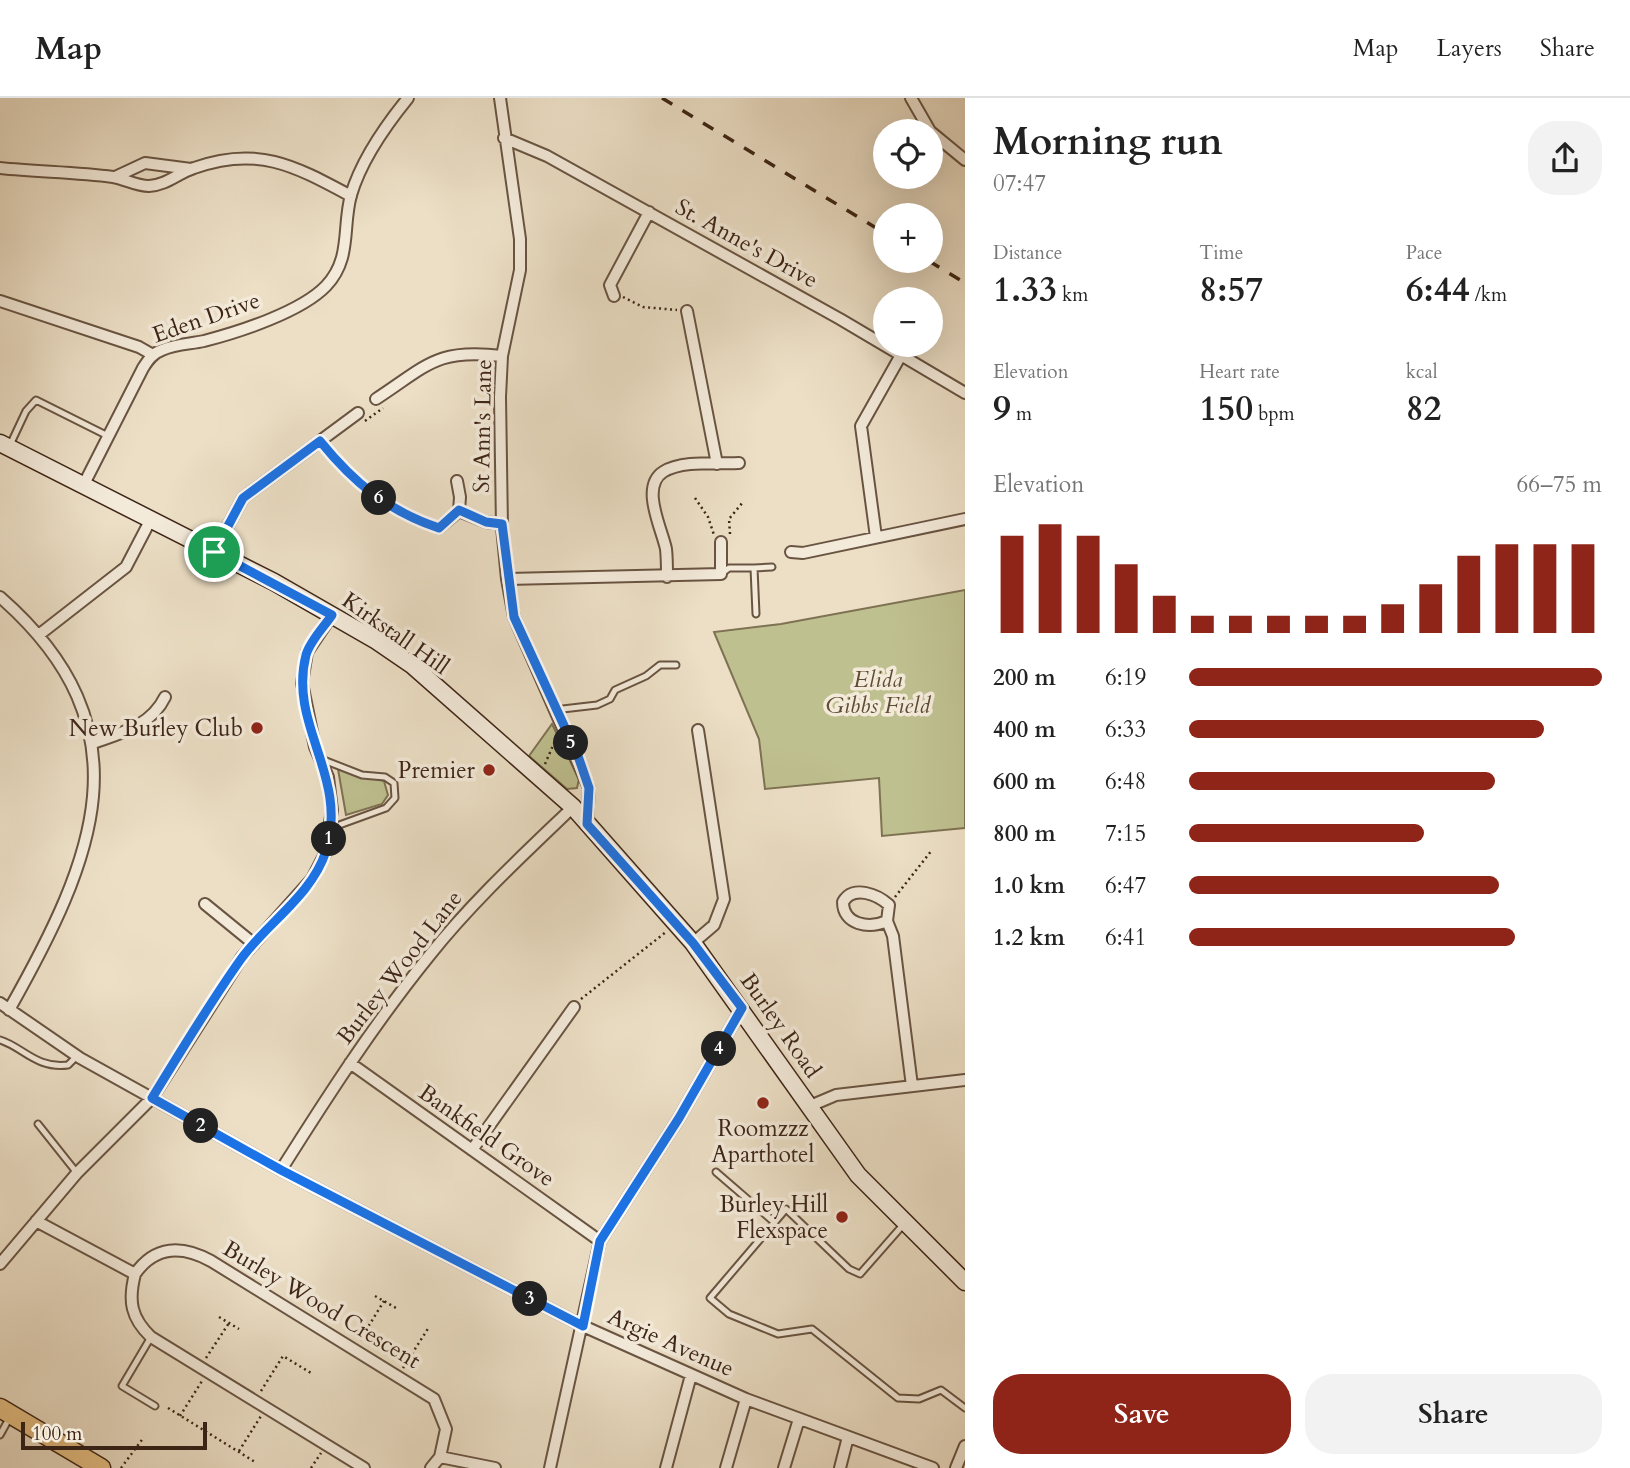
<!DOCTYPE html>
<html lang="en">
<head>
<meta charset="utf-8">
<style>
  body { margin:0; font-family:Cardo,serif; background:#f2f2f2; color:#222; height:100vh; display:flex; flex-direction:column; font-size:26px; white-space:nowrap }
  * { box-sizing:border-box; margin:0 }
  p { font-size:23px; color:#767676 }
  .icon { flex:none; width:38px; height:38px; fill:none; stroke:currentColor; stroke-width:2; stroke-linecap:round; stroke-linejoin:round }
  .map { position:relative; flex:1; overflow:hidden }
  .side { display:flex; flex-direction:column; background:#fff; width:665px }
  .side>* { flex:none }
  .controls { position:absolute; left:873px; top:21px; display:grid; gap:14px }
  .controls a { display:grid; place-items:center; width:70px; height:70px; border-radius:50%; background:#fff; box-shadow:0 7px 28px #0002; font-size:35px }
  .scale { position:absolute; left:21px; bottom:18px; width:186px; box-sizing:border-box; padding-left:7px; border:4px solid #3d2516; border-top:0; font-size:19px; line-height:24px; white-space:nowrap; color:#3d2516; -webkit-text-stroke:5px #f3eada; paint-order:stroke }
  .pin { position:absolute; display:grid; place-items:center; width:60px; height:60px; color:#fff; margin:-30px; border:4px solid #fff; border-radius:50%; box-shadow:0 2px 7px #0007 }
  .km { position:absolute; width:35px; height:35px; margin:-18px; border-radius:50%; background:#222; color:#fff; font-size:19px; line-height:35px; text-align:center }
  .round { display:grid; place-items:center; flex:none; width:74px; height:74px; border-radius:28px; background:#f2f2f2 }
  .overview { display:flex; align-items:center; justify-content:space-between; height:119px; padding:0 28px }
  h1 { font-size:38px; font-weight:700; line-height:52px }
  .stats { display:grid; grid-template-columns:repeat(3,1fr); gap:10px; height:119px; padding:7px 28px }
  .stats div { display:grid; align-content:center }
  .stats b { font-size:35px; font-weight:700 }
  .stats small { font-size:19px; font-weight:400 }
  .stats p { font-size:19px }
  .chart { height:196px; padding:14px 28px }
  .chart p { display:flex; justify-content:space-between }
  .chart svg { width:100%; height:126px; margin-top:7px; stroke:#8f2418; stroke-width:6 }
  .button { display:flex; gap:14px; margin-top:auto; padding:14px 28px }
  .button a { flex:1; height:80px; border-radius:28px; background:#8f2418; color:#fff; font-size:28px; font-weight:700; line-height:80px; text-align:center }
  .button a+a { background:#f2f2f2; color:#222 }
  ul { padding:0 28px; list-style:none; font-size:23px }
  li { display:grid; grid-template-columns:112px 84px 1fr; align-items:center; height:52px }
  li i { height:18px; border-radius:9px; background:#8f2418 }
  header { display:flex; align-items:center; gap:42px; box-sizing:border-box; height:98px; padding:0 35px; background:#fff; border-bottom:2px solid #e0e0e0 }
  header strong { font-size:33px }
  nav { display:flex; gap:38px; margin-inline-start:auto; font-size:24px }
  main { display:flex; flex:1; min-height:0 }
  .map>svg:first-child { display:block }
  .green { fill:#bfc090; stroke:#7e7253; stroke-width:2 }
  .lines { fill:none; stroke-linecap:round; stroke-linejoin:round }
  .lane-casing { stroke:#695442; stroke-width:9 }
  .street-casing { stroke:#695442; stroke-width:14 }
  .secondary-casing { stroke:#3d2516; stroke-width:19 }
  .primary-casing { stroke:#3d2516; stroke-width:21 }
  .path { stroke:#3d2516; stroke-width:2.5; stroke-dasharray:2 3.5; stroke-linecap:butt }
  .lane { stroke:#f3eada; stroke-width:5 }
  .street { stroke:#f3eada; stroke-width:10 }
  .secondary { stroke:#f3eada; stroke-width:16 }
  .primary { stroke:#e6c083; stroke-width:18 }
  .rail { stroke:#3d2516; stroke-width:3.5; stroke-dasharray:12 12; stroke-linecap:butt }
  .route-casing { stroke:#fff; stroke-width:14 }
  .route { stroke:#1a73e8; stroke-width:9 }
  .poi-dot { fill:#8f2418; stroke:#f3eada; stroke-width:2.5 }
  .labels { text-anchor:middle; stroke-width:7; stroke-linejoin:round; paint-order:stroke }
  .street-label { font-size:23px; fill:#3d2516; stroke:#f3eada }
  .park-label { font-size:23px; font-style:italic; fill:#5e4c34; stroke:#f3eada }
  .poi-label { font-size:23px; fill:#3d2516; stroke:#f3eada; text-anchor:end }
</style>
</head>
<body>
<header>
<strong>Map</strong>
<nav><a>Map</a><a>Layers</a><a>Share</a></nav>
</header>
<main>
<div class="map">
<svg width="965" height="1370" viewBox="0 0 965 1370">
  <rect width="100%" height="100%" fill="#ecdfc6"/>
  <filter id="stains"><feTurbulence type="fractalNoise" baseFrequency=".00286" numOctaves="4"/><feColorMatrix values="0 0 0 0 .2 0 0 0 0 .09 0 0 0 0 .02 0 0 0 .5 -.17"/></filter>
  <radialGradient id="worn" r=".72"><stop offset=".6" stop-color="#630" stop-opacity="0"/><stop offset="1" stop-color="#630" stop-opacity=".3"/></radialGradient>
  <!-- green -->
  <path class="green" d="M 965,492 L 965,730 L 882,738 L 879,680 L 765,691 L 759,641 L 714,534 L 781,526 Z
    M 552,626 L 579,681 L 577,690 L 567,691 L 529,658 Z
    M 338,671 L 384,683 L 388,697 L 382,706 L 346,717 Z"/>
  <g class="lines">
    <defs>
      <path id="lane" d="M 10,347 L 26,313 L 36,302 L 108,338
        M 754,470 L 772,469
        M 721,476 L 729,470 L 754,470 L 756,516
        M 554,612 L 597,607 L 610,601 L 615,592 L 646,578 L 660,567 L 676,567
        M 321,661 L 362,677 L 385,679 L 394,685 L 395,700 L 386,710 L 331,730
        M 0,942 C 23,949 36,971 68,967 L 77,958
        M 38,1026 L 77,1075
        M 716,1074 L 774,1124
        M 903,1127 L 860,1176 L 849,1171 L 786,1111 L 710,1200 L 729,1216 L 778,1236 L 812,1231 L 898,1300 L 919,1301 L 941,1292 L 965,1310
        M 151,1239 L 122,1288 L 155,1308
        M 0,1337 L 10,1319"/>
      <path id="street" d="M 500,0 L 520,141 L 520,172 L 502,258 L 500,299 L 502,429 L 507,481 L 514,519 L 589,690 L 587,726
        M 911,0 L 930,33
        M 931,34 L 965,62
        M 504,40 L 547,58 L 840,221 L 965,295
        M 0,70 C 37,74 76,74 113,79 C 125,81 136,88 149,88 C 167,87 178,75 194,70 C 258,47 295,68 351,98
        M 115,79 L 145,65 L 191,71
        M 614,198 L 610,187 L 649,114
        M 0,203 L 139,249 L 153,257
        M 687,213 L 717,366
        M 376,301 C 428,267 437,250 502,258
        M 84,386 L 143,270 C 148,262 153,255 162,252 C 175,246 190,246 204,243 C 239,234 301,214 326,188 C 352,161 342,129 351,97 C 361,63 386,27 408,0
        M 459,413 L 486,424 L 502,426
        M 439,430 L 459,413 L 460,399 L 457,383
        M 876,439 L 861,328 L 901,257
        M 214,454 L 243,400 L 358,315
        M 791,454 L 803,455 L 965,421
        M 667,479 C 667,470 667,460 666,451 C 662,431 640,389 663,374 C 682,362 717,366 739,365
        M 507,481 L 721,476 L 721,444
        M 0,499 C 151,631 94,761 9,912
        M 40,536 L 126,469 L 151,421
        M 93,645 C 121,635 151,628 165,599
        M 205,806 L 254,846
        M 887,823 C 869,831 843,827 843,804 C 853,786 878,797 889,807 L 887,823 L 893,838 L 912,988
        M 693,845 L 714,827 L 724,801 L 698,632
        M 0,905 L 80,960 L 281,1072 L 583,1228 L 746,1301 L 933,1370
        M 350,965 L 600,1143
        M 810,1008 L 836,997 L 965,982
        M 472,1052 L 574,909
        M 281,1072 C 327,999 374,926 429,858 C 472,804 523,757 573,709
        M 36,1123 L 135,1176 C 128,1203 131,1220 151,1239 L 364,1370
        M 0,1166 L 77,1075 L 152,1000 L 242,859 L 312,781 L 325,756 L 332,712 L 328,679 L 315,649 L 302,585 L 307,554 L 332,517
        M 135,1176 C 155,1147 182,1147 211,1163 L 434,1301 L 446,1331 L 440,1359
        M 431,1370 L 440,1359 L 495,1370
        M 550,1370 L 600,1143 L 679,1020 L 742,910
        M 666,1370 L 691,1277
        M 726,1370 L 746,1301
        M 784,1370 L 799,1321
        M 840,1370 L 848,1339
        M 956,1370 L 965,1348"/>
      <path id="secondary" d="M 0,345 L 274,484 L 375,542 L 413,568 L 573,709 L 693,845 L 858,1077 L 965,1184"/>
      <path id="primary" d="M 0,1310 L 101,1370"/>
    </defs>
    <!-- lane casing -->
    <use href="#lane" class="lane-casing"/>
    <!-- street casing -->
    <use href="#street" class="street-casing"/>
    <!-- secondary casing -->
    <use href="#secondary" class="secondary-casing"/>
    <!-- primary casing -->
    <use href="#primary" class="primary-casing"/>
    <!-- path -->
    <path class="path" d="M 623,199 L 643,209 L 677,212
      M 365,323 L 383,310
      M 326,351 C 354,384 388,413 429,427
      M 695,400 L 708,419 L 714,437
      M 730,436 L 729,421 L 743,404
      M 545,666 L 555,643
      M 895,799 L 932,752
      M 581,901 L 666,834
      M 375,1198 L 396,1210
      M 219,1219 L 239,1231
      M 360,1242 L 384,1203
      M 206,1260 L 229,1225
      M 403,1270 L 429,1229
      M 261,1293 L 283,1258 L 311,1275
      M 168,1310 L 255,1364
      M 180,1318 L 202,1283
      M 239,1353 L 261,1318
      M 121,1370 L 144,1339
      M 311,1370 L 321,1355"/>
    <!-- lane -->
    <use href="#lane" class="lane"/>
    <!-- street -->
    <use href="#street" class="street"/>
    <!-- secondary -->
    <use href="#secondary" class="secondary"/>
    <!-- primary -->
    <use href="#primary" class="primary"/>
    <!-- rail -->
    <path class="rail" d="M 662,0 L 886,136
      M 929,163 L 965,185"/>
  </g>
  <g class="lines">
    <defs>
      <path id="route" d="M 320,343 C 354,385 388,413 439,430 L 459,412 L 486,424 L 502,426 L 514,519 L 578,658 L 589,690 L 587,726 L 693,845 L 742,910 L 679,1020 L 600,1143 L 583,1228 L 281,1072 L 152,1000 C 181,953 209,906 241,861 C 267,825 312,797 326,753 C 349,678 288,628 306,557 C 310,543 324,529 332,517 L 214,454 L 243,400 Z"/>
    </defs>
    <!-- route casing -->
    <use href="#route" class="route-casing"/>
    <!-- route -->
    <use href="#route" class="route"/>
  </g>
  <!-- markers -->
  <g class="poi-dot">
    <circle cx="257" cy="630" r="7"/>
    <circle cx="489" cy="672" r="7"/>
    <circle cx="763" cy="1005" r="7"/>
    <circle cx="842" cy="1119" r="7"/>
  </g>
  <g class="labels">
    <!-- street labels -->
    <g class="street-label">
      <text transform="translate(747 145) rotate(29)" y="8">St. Anne's Drive</text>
      <text transform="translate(206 219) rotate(-19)" y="8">Eden Drive</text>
      <text transform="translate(482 328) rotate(-89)" y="8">St Ann's Lane</text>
      <text transform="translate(396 535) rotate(35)" y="8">Kirkstall Hill</text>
      <text transform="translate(399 869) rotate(-52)" y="8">Burley Wood Lane</text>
      <text transform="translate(781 927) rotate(55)" y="8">Burley Road</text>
      <text transform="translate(487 1037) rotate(35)" y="8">Bankfield Grove</text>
      <text transform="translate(322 1206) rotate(31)" y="8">Burley Wood Crescent</text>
      <text transform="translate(671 1244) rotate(24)" y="8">Argie Avenue</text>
    </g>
    <!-- park labels -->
    <g class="park-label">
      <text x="878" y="589">Elida<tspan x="878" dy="26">Gibbs Field</tspan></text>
    </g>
    <!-- poi labels -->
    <g class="poi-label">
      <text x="243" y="638">New Burley Club</text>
      <text x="475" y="680">Premier</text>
      <text x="763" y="1038" text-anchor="middle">Roomzzz<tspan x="763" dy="26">Aparthotel</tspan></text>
      <text x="828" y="1114">Burley Hill<tspan x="828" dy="26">Flexspace</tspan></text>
    </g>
  </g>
  <rect width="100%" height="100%" filter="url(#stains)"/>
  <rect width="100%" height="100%" fill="url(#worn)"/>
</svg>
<div class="controls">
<a><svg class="icon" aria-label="locate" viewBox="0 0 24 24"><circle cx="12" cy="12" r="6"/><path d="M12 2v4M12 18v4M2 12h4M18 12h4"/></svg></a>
<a>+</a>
<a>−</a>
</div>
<div class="scale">100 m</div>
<div class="pin" style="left:214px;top:454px;background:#1e9e55"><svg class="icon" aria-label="arrive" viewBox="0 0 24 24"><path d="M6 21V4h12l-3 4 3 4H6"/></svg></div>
<b class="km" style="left:329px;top:741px">1</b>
<b class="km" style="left:201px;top:1028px">2</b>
<b class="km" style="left:530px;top:1201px">3</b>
<b class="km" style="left:719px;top:951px">4</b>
<b class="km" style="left:571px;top:645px">5</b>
<b class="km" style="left:379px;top:400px">6</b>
</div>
<section class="side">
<div class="overview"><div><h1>Morning run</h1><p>07:47</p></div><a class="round"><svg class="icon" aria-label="share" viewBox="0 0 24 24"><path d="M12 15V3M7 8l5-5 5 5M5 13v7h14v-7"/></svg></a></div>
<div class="stats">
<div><p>Distance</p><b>1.33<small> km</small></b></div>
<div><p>Time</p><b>8:57</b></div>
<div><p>Pace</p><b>6:44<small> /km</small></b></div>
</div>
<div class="stats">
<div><p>Elevation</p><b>9<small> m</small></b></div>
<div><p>Heart rate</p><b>150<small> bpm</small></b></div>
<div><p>kcal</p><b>82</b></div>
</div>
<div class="chart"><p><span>Elevation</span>66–75 m</p>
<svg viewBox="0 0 160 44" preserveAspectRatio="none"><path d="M5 44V10M15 44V6M25 44V10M35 44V20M45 44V31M55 44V38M65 44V38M75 44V38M85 44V38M95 44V38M105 44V34M115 44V27M125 44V17M135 44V13M145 44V13M155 44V13"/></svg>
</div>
<ul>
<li><b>200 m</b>6:19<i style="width:100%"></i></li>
<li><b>400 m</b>6:33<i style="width:86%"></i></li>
<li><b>600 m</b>6:48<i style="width:74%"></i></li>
<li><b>800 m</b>7:15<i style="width:57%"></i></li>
<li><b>1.0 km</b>6:47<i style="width:75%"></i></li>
<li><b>1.2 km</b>6:41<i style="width:79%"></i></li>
</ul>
<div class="button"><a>Save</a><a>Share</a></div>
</section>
</main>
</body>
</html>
